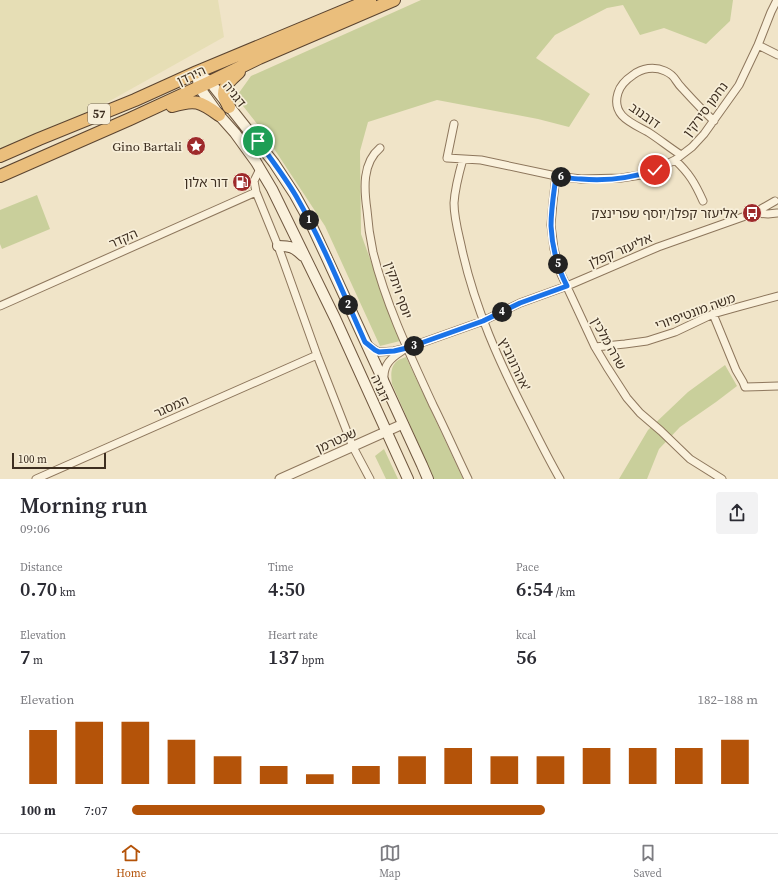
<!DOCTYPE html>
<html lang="en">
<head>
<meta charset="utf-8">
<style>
  body { margin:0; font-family:"Source Serif 4","Noto Sans Hebrew",serif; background:#f2f2f3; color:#2b2b33; height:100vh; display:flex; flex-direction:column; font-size:15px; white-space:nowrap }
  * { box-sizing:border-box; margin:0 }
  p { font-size:13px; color:#7c7c81 }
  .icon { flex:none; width:22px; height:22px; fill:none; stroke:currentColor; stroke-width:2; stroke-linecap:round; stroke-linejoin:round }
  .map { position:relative; height:479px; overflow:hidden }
  .drawer { display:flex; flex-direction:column; background:#fff; flex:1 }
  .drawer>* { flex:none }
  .scale { position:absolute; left:12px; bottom:10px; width:94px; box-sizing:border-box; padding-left:4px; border:2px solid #3d2e20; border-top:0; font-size:11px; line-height:14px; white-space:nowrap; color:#3d2e20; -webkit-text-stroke:3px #f7eed8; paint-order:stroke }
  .pin { position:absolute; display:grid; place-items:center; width:34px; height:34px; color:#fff; margin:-17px; border:2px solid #fff; border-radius:50%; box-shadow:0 1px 4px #0007 }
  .km { position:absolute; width:20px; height:20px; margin:-10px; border-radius:50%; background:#222; color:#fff; font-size:11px; line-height:20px; text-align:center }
  .round { display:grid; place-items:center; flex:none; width:42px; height:42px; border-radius:4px; background:#f2f2f3 }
  .overview { display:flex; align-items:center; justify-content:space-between; height:68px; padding:0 20px }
  h1 { font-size:22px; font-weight:600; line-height:30px }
  .stats { display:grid; grid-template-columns:repeat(3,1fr); gap:6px; height:68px; padding:4px 20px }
  .stats div { display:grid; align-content:center }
  .stats b { font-size:20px; font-weight:600 }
  .stats small { font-size:11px; font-weight:400 }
  .stats p { font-size:11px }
  .chart { height:112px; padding:8px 20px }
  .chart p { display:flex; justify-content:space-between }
  .chart svg { width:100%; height:72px; margin-top:4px; stroke:#b45309; stroke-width:6 }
  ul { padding:0 20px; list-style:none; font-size:13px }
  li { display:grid; grid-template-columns:64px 48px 1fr; align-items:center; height:30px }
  li i { height:10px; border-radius:5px; background:#b45309 }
  .dock { display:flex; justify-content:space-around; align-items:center; height:56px; border-top:1px solid #e1e1e2; background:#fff; font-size:11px; color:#7c7c81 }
  .dock a { display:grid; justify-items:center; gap:2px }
  .dock .current { color:#b45309 }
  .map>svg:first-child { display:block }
  .farmland { fill:#e6deb5 }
  .green { fill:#c9cf9b }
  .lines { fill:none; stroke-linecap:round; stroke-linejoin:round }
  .minor-casing { stroke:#8d765c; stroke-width:9 }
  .tertiary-casing { stroke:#8d765c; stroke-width:11 }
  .secondary-casing { stroke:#6f573f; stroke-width:12 }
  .trunk-casing { stroke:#5b4430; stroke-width:14 }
  .minor { stroke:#faf1dc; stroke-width:7 }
  .tertiary { stroke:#faf1dc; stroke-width:9 }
  .secondary { stroke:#faf1dc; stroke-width:10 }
  .trunk { stroke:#eabe7c; stroke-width:12 }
  .route-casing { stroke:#fff; stroke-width:8 }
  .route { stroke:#1a73e8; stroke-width:5 }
  .labels { text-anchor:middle; stroke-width:3.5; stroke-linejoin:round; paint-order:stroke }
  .shield { fill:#f7eed8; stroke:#756857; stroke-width:1 }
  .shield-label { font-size:12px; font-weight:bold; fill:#3d2e20 }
  .street-label { font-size:13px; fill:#3d2e20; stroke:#f7eed8 }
  .poi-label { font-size:13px; fill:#3d2e20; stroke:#f7eed8; text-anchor:end }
</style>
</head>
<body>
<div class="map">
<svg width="778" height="479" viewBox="0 0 778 479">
  <rect width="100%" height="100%" fill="#f0e4c8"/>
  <!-- farmland -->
  <path class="farmland" d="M 0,0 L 218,0 L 224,37 L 90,112 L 0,152 Z"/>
  <!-- green -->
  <path class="green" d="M 421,0 L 733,0 L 730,21 L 706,44 L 664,28 L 640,35 L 623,5 L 607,8 L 555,35 L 536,58 L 590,94 L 569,127 L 538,119 L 437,100 L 368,122 L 360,151 L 361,234 L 400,341 L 380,346 L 325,226 L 261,129 L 236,97 L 251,76 Z
    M 37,195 L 50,229 L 2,249 L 0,244 L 0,210 Z
    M 406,357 L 463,479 L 434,479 L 392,384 C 391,376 390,367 397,361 C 399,359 404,358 406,357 Z
    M 725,365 L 737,386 L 716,402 L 680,427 L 659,449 L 647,479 L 619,479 L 648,430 L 688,392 Z
    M 384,449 L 398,479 L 386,479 L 375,456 Z"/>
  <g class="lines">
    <defs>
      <path id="minor" d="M 758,45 L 778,55
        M 454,124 L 447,158 L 481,160 L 556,176 L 581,179 L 621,178 L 641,175 L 655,170 L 675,160 L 692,147 L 704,134 L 739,85 L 758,45 L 771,12 L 777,0
        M 380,148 C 362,163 364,189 367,210 C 368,224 370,238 373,252 C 386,305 410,355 433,405 C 445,429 456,454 468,479
        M 681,155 C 670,148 659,139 648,132 C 632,123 611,116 618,93 C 620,86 627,79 633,75 C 642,68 654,66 665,71 C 676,76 674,80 682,88 C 692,99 702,110 714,121
        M 463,159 C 459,173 455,188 454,203 C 454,217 458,232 461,245 C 474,307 500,364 529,420 C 539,440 549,460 560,479
        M 675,160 C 689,173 695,183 703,201
        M 260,169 L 254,181 L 256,192 L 278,246 L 317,355 L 353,447 L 370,479
        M 556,176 L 553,202 L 551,225 L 554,249 L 561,274 L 595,347 L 607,367 L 627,398 L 640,413 L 661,431 L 690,459 L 722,479
        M 754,213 L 768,214 L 777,213
        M 0,306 L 256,192
        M 713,314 L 736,370 L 743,382 L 745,387 L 778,386
        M 368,345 L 375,350 L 379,352 L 394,351 L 407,348 L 483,321 L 520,303 L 567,286 L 658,247 L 754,213 L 775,201
        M 595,347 L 625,344 L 647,341 L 675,332 L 713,314 L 738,307 L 778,296
        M 384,379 C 383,365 391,358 402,351
        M 36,479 L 317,355"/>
      <path id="tertiary" d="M 280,479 L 403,424"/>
      <path id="secondary" d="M 197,72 L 210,82 L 274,163 L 295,195 L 310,222 L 325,254 L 422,465 L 428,479
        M 198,80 L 199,87 L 219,115 L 235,133 L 256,162 L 272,189 L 335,318 L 408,479
        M 278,246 C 290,246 294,247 303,256"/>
      <path id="trunk" d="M 172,106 C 195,99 200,101 219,115
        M 229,107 C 227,103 224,98 224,94 C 224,84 233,78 239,72
        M 0,156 L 39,139 L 135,100 L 197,72 L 370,0
        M 0,176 L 130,119 L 210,82 L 259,58 L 394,0"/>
    </defs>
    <!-- minor casing -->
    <use href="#minor" class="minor-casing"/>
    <!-- tertiary casing -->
    <use href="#tertiary" class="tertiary-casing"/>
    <!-- secondary casing -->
    <use href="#secondary" class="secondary-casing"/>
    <!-- trunk casing -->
    <use href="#trunk" class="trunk-casing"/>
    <!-- minor -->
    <use href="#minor" class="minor"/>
    <!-- tertiary -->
    <use href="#tertiary" class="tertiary"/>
    <!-- secondary -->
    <use href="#secondary" class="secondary"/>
    <!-- trunk -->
    <use href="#trunk" class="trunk"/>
  </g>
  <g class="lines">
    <defs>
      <path id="route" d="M 258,141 C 271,159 285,177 296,196 C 323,243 343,293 365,342 L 375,350 L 379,352 L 394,351 L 407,348 L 483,321 L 520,303 L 567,286 C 557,267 552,246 551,226 C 551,209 554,192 556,176 C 565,177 573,179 581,179 C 606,181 632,178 655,170"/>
    </defs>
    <!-- route casing -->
    <use href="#route" class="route-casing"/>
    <!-- route -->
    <use href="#route" class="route"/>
  </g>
  <!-- icons -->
  <defs>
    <symbol id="sight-disc" viewBox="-11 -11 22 22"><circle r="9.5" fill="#9e2a2b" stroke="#f7eed8"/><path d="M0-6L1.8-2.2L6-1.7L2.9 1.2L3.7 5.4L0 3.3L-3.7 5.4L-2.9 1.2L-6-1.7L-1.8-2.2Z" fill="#fff"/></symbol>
    <symbol id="fuel-disc" viewBox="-11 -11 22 22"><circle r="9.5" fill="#9e2a2b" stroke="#f7eed8"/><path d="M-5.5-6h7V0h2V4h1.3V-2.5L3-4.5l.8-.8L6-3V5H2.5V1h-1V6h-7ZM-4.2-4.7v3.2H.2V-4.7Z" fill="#fff"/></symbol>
    <symbol id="bus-disc" viewBox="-11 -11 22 22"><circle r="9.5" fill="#9e2a2b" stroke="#f7eed8"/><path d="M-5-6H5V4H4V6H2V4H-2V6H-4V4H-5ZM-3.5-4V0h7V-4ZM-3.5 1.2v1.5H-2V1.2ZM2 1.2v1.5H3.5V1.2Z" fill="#fff"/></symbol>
  </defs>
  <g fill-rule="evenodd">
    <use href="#sight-disc" x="185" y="135" width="22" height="22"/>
    <use href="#fuel-disc" x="231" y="171" width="22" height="22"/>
    <use href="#bus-disc" x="741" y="202" width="22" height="22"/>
  </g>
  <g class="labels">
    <!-- shield labels -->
    <rect class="shield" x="88" y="104" width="22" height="20" rx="3"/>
    <g class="shield-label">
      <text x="99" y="118">57</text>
    </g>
    <!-- street labels -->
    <g class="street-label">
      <text transform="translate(191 75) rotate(-25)" y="5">הירדן</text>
      <text transform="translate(235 94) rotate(51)" y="5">דגניה</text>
      <text transform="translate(705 109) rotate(-53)" y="5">נחמן סירקין</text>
      <text transform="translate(645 115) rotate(35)" y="5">דובנוב</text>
      <text transform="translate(123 238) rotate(-24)" y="5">הקדר</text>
      <text transform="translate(620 250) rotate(-23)" y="5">אליעזר קפלן</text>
      <text transform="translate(399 290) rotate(71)" y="5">יוסף ויתקין</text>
      <text transform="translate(695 311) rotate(-20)" y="5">משה מונטיפיורי</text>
      <text transform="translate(609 343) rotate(61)" y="5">שרה מלכין</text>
      <text transform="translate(515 364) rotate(65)" y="5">אהרונוביץ'</text>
      <text transform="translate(381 388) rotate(66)" y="5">דגניה</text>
      <text transform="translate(171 406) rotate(-24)" y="5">המסגר</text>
      <text transform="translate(336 440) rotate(-24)" y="5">שכטרמן</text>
    </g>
    <!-- poi labels -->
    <g class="poi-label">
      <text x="182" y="151">Gino Bartali</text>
      <text x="228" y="187">דור אלון</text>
      <text x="738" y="218">אליעזר קפלן/יוסף שפרינצק</text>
    </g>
  </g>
</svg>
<div class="scale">100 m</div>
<div class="pin" style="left:258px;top:141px;background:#1e9e55"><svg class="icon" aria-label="arrive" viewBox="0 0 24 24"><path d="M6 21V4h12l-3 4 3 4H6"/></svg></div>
<div class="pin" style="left:655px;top:170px;background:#d93025"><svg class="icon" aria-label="check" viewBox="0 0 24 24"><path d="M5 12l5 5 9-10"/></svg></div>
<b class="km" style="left:309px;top:220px">1</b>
<b class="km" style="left:348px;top:305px">2</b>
<b class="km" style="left:414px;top:346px">3</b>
<b class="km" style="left:502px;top:312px">4</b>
<b class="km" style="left:558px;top:264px">5</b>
<b class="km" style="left:561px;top:177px">6</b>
</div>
<section class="drawer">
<div class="overview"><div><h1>Morning run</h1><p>09:06</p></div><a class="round"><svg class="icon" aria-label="share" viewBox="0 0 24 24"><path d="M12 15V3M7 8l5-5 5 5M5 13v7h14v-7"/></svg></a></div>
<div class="stats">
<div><p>Distance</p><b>0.70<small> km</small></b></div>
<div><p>Time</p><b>4:50</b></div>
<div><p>Pace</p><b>6:54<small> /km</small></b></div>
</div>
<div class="stats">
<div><p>Elevation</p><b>7<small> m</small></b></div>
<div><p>Heart rate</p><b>137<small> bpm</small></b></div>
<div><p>kcal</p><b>56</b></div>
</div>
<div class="chart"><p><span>Elevation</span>182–188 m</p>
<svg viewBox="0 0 160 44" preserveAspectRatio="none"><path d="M5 44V11M15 44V6M25 44V6M35 44V17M45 44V27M55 44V33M65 44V38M75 44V33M85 44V27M95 44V22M105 44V27M115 44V27M125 44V22M135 44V22M145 44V22M155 44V17"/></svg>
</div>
<ul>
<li><b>100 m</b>7:07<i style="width:66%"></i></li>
</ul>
</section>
<nav class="dock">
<a class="current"><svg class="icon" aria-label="home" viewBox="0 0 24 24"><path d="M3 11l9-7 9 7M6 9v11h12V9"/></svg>Home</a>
<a><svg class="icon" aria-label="map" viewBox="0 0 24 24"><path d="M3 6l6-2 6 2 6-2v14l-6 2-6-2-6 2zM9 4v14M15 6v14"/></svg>Map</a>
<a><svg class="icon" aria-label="saved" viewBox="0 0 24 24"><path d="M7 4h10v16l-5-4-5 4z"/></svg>Saved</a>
</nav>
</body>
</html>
